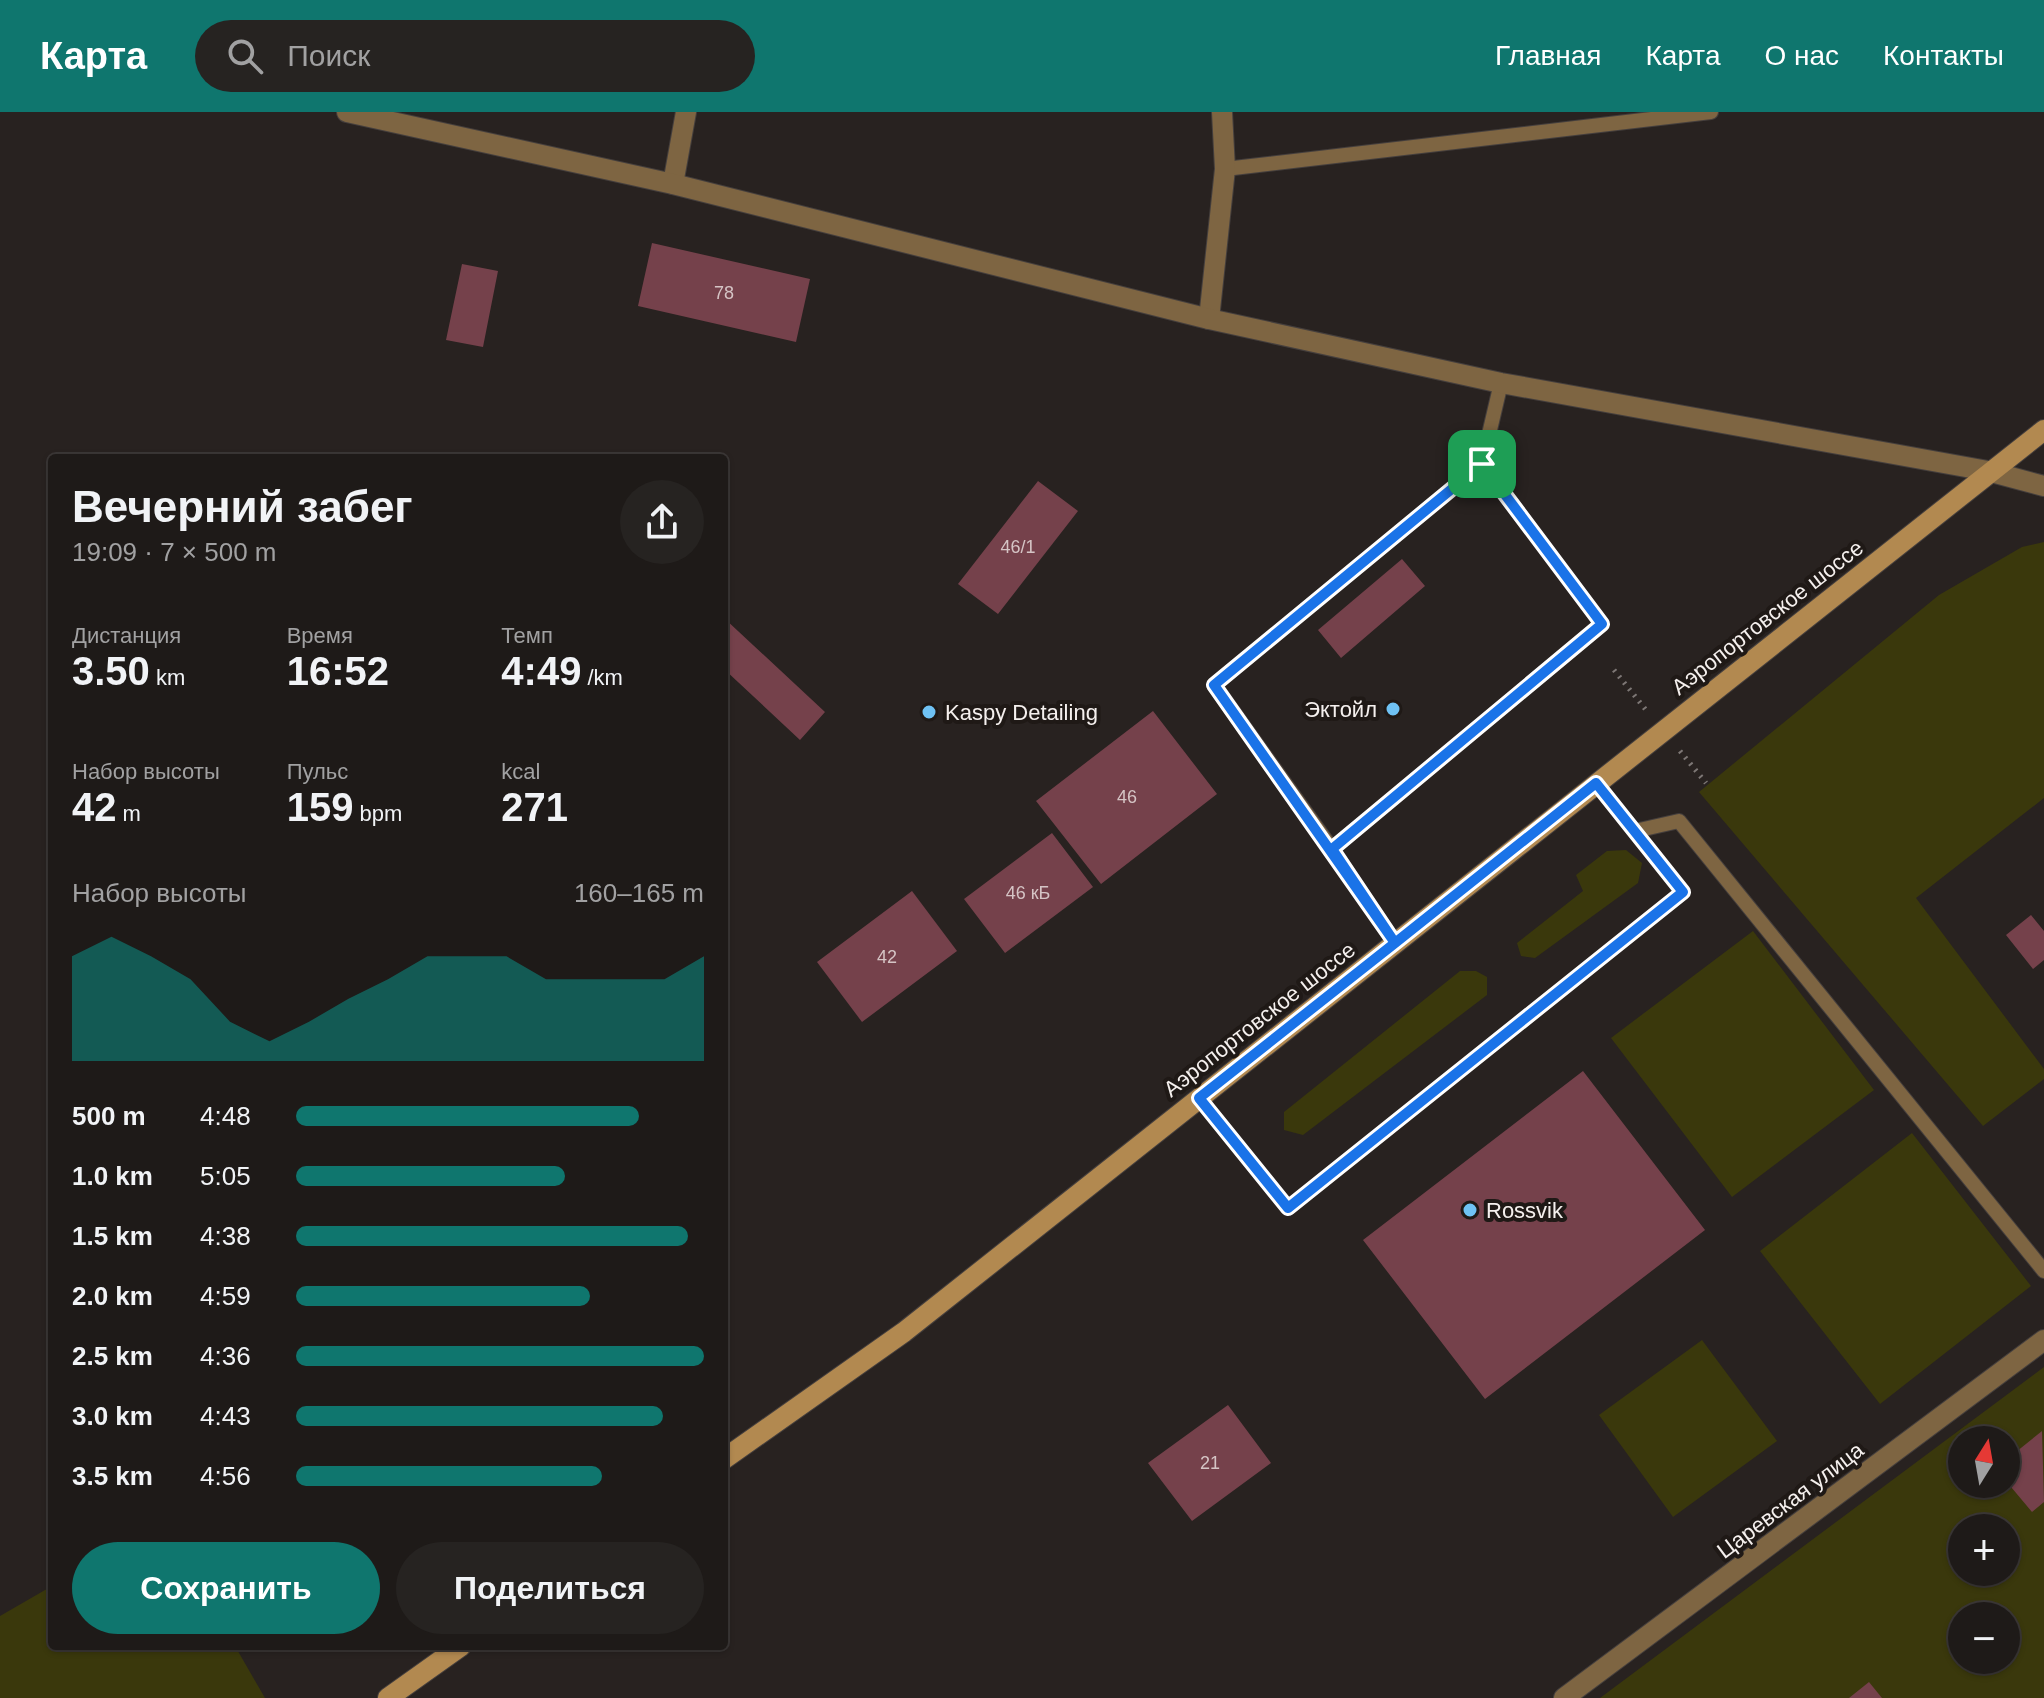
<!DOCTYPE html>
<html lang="ru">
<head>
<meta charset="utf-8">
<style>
  body { margin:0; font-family:Arial,sans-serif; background:#262321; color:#f1f3f6; height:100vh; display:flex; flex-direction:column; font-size:30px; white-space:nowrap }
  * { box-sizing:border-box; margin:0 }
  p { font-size:26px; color:#a1a1a2 }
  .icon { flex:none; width:44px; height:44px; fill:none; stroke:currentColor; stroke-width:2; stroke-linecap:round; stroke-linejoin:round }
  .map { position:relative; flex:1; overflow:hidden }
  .sheet { position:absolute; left:48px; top:342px; width:680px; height:1196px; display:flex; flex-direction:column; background:#1e1a18; border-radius:8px; box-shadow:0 2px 6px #0004,0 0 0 2px #3c3837 }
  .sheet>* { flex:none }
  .needle { width:52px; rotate:11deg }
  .tools { position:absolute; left:1948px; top:1314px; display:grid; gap:16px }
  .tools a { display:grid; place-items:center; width:72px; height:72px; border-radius:50%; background:#1e1a18; box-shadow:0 2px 6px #0004,0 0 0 2px #3c3837; font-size:40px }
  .pin { position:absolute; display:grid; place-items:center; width:68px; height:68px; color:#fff; margin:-34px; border-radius:16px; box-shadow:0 4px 12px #0006 }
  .round { display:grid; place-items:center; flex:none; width:84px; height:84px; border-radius:42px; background:#262321 }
  .overview { display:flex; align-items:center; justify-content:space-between; height:136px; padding:0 24px }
  h1 { font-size:44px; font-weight:600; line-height:60px }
  .figures { display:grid; grid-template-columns:repeat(3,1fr); gap:12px; height:136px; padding:8px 24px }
  .figures div { display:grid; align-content:center }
  .figures b { font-size:40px; font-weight:600 }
  .figures small { font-size:22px; font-weight:400 }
  .figures p { font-size:22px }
  .chart { height:224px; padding:16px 24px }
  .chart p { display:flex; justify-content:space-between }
  .chart svg { width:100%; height:144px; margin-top:8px; fill:#0f766e; opacity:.7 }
  .action { display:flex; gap:16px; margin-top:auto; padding:16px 24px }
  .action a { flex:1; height:92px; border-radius:48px; background:#0f766e; color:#fff; font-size:32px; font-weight:600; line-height:92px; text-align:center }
  .action a+a { background:#262321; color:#f1f3f6 }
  ul { padding:0 24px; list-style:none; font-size:26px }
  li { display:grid; grid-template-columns:128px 96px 1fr; align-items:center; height:60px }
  li i { height:20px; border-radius:10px; background:#0f766e }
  header { display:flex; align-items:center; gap:48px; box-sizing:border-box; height:112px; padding:0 40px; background:#0f766e; color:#fff }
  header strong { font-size:38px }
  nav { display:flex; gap:44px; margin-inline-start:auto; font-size:28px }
  .search { width:560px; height:72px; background:#262321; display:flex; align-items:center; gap:20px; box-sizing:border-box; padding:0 28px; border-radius:44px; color:#a1a1a2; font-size:30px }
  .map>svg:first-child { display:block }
  .green { fill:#3a380c; fill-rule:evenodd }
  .building { fill:#75414b }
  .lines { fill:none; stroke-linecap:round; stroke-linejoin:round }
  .service-casing { stroke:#453f3d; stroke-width:16 }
  .minor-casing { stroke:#453f3d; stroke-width:22 }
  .tertiary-casing { stroke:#453f3d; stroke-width:22 }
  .secondary-casing { stroke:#453f3d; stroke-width:22 }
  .path { stroke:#7d7775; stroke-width:5; stroke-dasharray:2 6; stroke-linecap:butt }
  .service { stroke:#7e6542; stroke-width:14 }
  .minor { stroke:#7e6542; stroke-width:20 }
  .tertiary { stroke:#7e6542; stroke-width:20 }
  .secondary { stroke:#b28950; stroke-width:20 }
  .route-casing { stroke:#fff; stroke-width:16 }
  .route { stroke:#1a73e8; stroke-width:10 }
  .poi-dot { fill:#6fc2f4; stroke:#1f1916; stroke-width:3 }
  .labels { text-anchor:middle; stroke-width:8; stroke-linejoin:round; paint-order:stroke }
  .number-label { font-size:18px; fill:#d5c4c5 }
  .street-label { font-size:22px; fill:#f5f0ee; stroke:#1f1916 }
  .poi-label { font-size:22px; fill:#f5f0ee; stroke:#1f1916; text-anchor:start }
</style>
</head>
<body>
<header>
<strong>Карта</strong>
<div class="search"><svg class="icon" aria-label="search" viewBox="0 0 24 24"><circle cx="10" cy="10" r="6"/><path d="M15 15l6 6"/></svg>Поиск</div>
<nav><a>Главная</a><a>Карта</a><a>О нас</a><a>Контакты</a></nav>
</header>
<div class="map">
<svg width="2044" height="1586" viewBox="0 0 2044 1586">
  <rect width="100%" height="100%" fill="#282220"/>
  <!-- green -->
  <path class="green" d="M 2044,430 L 2044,686 L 1916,786 L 2044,957 L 2044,967 L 1983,1014 L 1699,680 L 1939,483 L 2022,435 Z
    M 1626,738 L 1642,751 L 1638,771 L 1535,846 L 1521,844 L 1517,831 L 1583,779 L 1576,763 L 1607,739 Z
    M 1753,819 L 1874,978 L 1732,1085 L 1611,926 Z
    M 1460,859 L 1476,859 L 1487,865 L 1487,883 L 1303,1023 L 1284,1018 L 1284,1000 Z
    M 1912,1021 L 2031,1174 L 1880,1292 L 1760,1139 Z
    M 1702,1228 L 1777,1329 L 1673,1405 L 1599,1303 Z
    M 2044,1255 L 2044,1586 L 1600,1586 ZM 1962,1328 L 2006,1328 L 2006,1372 L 1962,1372 ZM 1962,1416 L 2006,1416 L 2006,1460 L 1962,1460 ZM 1962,1504 L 2006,1504 L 2006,1548 L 1962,1548 Z
    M 52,1474 L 52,1534 L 235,1534 L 265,1586 L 0,1586 L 0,1504 Z"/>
  <!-- building -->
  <path class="building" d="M 652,131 L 810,167 L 796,230 L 638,194 Z
    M 462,152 L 498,159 L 483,235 L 446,228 Z
    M 1038,369 L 1078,399 L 998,502 L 958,472 Z
    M 1402,447 L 1425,474 L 1341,546 L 1318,518 Z
    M 724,506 L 825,600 L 800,628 L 724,557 Z
    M 1153,599 L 1217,682 L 1101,772 L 1036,689 Z
    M 1052,721 L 1093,775 L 1005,841 L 964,787 Z
    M 912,779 L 957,839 L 862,910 L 817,850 Z
    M 2031,803 L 2044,819 L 2044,848 L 2033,857 L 2006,823 Z
    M 1583,959 L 1705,1118 L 1485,1287 L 1363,1128 Z
    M 1228,1293 L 1271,1351 L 1192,1409 L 1148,1351 Z
    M 2042,1319 L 2044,1390 L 2032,1400 L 2006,1369 L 2006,1348 Z
    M 1869,1570 L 1882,1586 L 1849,1586 Z"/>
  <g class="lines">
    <defs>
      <path id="service" d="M 1225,57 L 1711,0
        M 1482,352 L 1602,512 L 1332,737 L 1214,573 L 1482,352 L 1501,271
        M 1635,719 L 1679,709 L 2044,1159
        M 1332,737 L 1395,831
        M 1199,986 L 1288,1096 L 1683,780 L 1596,671"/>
      <path id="minor" d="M 673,72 L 686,0
        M 1209,207 L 1225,57 L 1222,0
        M 1564,1586 L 2044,1228"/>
      <path id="tertiary" d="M 347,0 L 673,72 L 1209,207 L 1501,271 L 1988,359 L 2044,374"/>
      <path id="secondary" d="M 724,1347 L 904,1220 L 2044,318
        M 388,1586 L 461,1534"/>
    </defs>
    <!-- service casing -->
    <use href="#service" class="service-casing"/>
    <!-- minor casing -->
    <use href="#minor" class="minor-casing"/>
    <!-- tertiary casing -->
    <use href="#tertiary" class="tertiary-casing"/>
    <!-- secondary casing -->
    <use href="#secondary" class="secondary-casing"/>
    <!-- path -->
    <path class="path" d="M 1614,558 L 1646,598
      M 1680,639 L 1706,671"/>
    <!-- service -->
    <use href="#service" class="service"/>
    <!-- minor -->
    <use href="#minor" class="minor"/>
    <!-- tertiary -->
    <use href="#tertiary" class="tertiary"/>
    <!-- secondary -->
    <use href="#secondary" class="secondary"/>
  </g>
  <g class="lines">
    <defs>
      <path id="route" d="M 1482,352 L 1214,573 L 1395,831 L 1199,986 L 1288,1096 L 1683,780 L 1596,671 L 1395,831 L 1332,737 L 1602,512 L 1482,352"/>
    </defs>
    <!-- route casing -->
    <use href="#route" class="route-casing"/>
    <!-- route -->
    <use href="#route" class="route"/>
  </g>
  <!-- markers -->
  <g class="poi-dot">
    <circle cx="1393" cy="597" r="8"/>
    <circle cx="929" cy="600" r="8"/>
    <circle cx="1470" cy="1098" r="8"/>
  </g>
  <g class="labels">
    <!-- number labels -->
    <g class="number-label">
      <text x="724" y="187">78</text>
      <text x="1018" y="441">46/1</text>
      <text x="1127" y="691">46</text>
      <text x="1028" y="787">46 кБ</text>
      <text x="887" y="851">42</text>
      <text x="1210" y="1357">21</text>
    </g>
    <!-- street labels -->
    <g class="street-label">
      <text transform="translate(1767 505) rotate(-38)" y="8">Аэропортовское шоссе</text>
      <text transform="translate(1259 907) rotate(-38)" y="8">Аэропортовское шоссе</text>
      <text transform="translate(1790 1388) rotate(-37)" y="8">Царевская улица</text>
    </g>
    <!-- poi labels -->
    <g class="poi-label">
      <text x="1377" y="605" text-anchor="end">Эктойл</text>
      <text x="945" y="608">Kaspy Detailing</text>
      <text x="1486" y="1106">Rossvik</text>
    </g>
  </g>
</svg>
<div class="tools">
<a><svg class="needle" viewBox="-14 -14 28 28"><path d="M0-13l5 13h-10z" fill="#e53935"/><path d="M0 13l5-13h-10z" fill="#a1a1a2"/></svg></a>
<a>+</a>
<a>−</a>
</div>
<div class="pin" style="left:1482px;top:352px;background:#1e9e55"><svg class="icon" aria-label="arrive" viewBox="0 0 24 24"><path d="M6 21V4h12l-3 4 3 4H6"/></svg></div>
<section class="sheet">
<div class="overview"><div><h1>Вечерний забег</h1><p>19:09 · 7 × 500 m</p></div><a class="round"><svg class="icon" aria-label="share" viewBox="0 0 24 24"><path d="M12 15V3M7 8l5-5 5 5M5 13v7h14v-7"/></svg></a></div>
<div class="figures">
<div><p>Дистанция</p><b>3.50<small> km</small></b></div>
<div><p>Время</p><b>16:52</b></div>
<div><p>Темп</p><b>4:49<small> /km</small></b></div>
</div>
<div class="figures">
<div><p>Набор высоты</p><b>42<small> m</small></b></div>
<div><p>Пульс</p><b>159<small> bpm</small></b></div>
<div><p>kcal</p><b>271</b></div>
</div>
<div class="chart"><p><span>Набор высоты</span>160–165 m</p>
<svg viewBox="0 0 160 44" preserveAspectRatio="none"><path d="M0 44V12L10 6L20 12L30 19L40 32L50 38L60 32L70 25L80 19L90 12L100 12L110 12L120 19L130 19L140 19L150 19L160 12V44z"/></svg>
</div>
<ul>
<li><b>500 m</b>4:48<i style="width:84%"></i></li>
<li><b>1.0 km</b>5:05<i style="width:66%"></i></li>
<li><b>1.5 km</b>4:38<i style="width:96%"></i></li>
<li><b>2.0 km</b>4:59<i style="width:72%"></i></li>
<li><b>2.5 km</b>4:36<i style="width:100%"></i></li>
<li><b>3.0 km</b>4:43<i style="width:90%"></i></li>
<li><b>3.5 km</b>4:56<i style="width:75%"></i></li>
</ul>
<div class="action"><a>Сохранить</a><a>Поделиться</a></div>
</section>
</div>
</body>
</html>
